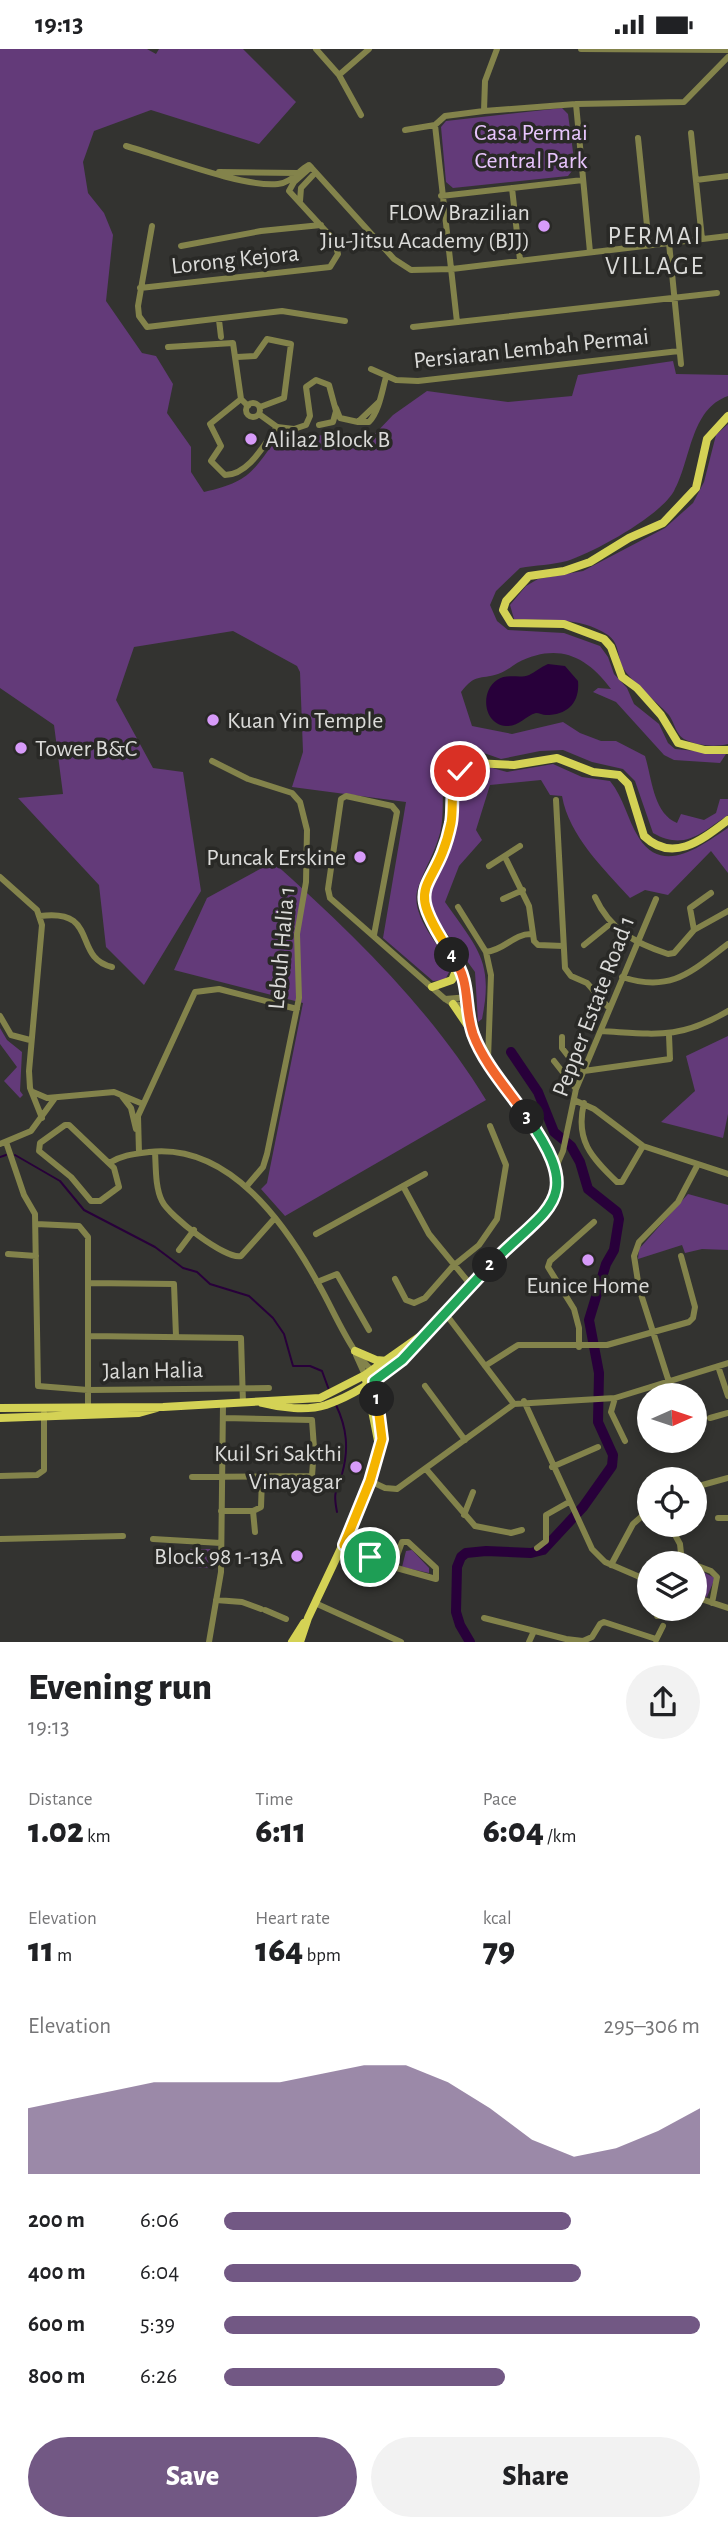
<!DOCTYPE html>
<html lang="en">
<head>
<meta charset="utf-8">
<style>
  body { margin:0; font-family:"Alegreya Sans",sans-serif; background:#f2f2f2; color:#202124; height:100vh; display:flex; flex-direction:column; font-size:26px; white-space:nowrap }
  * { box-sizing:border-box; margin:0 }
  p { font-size:23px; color:#757577 }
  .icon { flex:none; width:38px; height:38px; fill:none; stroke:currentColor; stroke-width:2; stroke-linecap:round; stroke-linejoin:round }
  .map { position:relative; height:1593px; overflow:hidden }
  .drawer { display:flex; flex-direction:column; background:#fff; flex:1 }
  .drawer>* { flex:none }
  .needle { width:46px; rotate:87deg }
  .fabs { position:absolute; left:637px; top:1334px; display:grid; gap:14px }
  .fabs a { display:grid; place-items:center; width:70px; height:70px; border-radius:50%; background:#fff; box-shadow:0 4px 10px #0003; font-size:35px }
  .pin { position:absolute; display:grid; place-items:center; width:60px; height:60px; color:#fff; margin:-30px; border:4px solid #fff; border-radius:50%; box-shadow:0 2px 7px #0007 }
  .km { position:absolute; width:35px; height:35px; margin:-18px; border-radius:50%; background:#222; color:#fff; font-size:19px; line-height:35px; text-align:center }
  .round { display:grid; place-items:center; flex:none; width:74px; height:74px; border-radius:37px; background:#f2f2f2 }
  .summary { display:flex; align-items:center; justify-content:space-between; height:119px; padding:0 28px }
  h1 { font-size:38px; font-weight:800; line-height:52px }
  .figures { display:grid; grid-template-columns:repeat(3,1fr); gap:10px; height:119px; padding:7px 28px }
  .figures div { display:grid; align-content:center }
  .figures b { font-size:35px; font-weight:800 }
  .figures small { font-size:19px; font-weight:400 }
  .figures p { font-size:19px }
  .chart { height:196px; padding:14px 28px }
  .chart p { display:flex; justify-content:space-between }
  .chart svg { width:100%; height:126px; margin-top:7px; fill:#725884; opacity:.7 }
  .button { display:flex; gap:14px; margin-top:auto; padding:14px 28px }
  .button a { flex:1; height:80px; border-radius:42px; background:#725884; color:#fff; font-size:28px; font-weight:800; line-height:80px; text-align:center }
  .button a+a { background:#f2f2f2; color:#202124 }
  ul { padding:0 28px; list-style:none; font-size:23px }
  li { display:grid; grid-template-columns:112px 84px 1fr; align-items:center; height:52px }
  li i { height:18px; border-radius:9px; background:#725884 }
  .status { display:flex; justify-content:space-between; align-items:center; height:49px; padding:0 35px; background:#fff; direction:ltr }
  .status svg { height:19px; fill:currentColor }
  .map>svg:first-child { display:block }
  .green { fill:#633a79 }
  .water { fill:#28003a }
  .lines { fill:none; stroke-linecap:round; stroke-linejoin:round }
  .stream { stroke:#28003a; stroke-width:2 }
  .river { stroke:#28003a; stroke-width:10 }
  .minor { stroke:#83834b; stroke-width:6 }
  .major { stroke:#d4d255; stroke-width:8 }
  .minor-bridge { stroke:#83834b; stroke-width:6 }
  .split-1-casing { stroke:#fff; stroke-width:14 }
  .split-2-casing { stroke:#fff; stroke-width:14 }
  .split-3-casing { stroke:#fff; stroke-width:14 }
  .split-4-casing { stroke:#fff; stroke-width:14 }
  .split-5-casing { stroke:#fff; stroke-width:14 }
  .split-1 { stroke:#f5b400; stroke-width:9 }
  .split-2 { stroke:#22a559; stroke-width:9 }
  .split-3 { stroke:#22a559; stroke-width:9 }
  .split-4 { stroke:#f0652b; stroke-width:9 }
  .split-5 { stroke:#f5b400; stroke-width:9 }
  .poi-dot { fill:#d79bf9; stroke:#292926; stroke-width:2.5 }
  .labels { text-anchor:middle; stroke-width:7; stroke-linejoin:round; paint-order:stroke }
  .park-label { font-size:24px; fill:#e8c5fd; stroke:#292926 }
  .poi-label { font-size:24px; fill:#dbdbd9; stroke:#292926; text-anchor:end }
  .street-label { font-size:24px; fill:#dbdbd9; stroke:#292926 }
  .neighbourhood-label { font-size:26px; letter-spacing:2px; fill:#dbdbd9; stroke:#292926 }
</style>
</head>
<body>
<div class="status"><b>19:13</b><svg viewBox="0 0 49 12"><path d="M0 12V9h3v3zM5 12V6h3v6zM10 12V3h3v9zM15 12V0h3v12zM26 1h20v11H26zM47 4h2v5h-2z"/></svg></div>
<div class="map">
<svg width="728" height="1593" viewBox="0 0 728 1593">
  <rect width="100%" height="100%" fill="#333330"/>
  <!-- green -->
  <path class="green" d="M 0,0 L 147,0 L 156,5 L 159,0 L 243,0 L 296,53 L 259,95 L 151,61 L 94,82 L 83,113 L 88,144 L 104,164 L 113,186 L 106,252 L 142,304 L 156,307 L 173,335 L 167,364 L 191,398 L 191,423 L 204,443 C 242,434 250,428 272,396 L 322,386 L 372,388 L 393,366 L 427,342 L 508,353 L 572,347 L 578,326 L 673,312 L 676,325 L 728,326 L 728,347 C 690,360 691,412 674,442 C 660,467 595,503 567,512 C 552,516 536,516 520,519 L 496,542 L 490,556 L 497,572 L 508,581 L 564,584 L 600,597 L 608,608 L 614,625 L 627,639 L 634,655 L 659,675 L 668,694 L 675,700 L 726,705 L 720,714 L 674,711 L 664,706 L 616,653 L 593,643 L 598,639 L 611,640 C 585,605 556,594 517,614 C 511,618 505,623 498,625 C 479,631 476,624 461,643 L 472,677 L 512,685 L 563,673 L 580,684 L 601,692 L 616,692 L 645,707 C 652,729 653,764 677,774 L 681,765 L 704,771 L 716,764 L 720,750 L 728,750 L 728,766 C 701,784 685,802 653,784 L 635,732 L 623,720 L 592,713 L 563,701 L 540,702 L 501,710 L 481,703 L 461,706 L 448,714 C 439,737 446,760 440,784 C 435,804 424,820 418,839 C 409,865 439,897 452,917 L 445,931 L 433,932 L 383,889 L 406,753 L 292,738 L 303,703 L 300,623 L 297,617 L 233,582 L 134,598 L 116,651 L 153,719 L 183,723 L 201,842 L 144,936 L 106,898 L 99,836 L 18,749 L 63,745 L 54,676 L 0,639 Z
    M 562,59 L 568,65 L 575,118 L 568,127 L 453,139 L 446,133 L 441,78 L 446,72 Z
    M 728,375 L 728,695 C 716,698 698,697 686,691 C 675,686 675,673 668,665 C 657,653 631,632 623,619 C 617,607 620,595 608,586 C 577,566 548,573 514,570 L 510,556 L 526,537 L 538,530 L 583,522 L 665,479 L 693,454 L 704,433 L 716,386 Z
    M 553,715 L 582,728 L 610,732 C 624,749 627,770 639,789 C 664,828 703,795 728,779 L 728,824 L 711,802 L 668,846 L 645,841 L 630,849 C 604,820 569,787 562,747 L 550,746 L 541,731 L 490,736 L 476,781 L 482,791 L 459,817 L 445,853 C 477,899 494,912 482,970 L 478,973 L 475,923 L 427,857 C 430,825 453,800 458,768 C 461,753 458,741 464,725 L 485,717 L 507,723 Z
    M 273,813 C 352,884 430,959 486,1051 L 285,1167 L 261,1140 L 267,1134 L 303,954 L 174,921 L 207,849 Z
    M 0,979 L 7,991 L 22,1003 L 20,1042 L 23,1046 L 20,1049 L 4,1032 L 17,1018 L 0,995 Z
    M 728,987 L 728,1065 L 723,1089 L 661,1073 L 695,1042 L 686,1007 Z
    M 688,1145 L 728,1156 L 728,1201 L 702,1200 L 685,1204 L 682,1196 L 638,1210 L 639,1200 Z
    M 190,1500 L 210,1500 L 215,1505 L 215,1519 L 189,1518 Z
    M 412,1501 L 429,1519 L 429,1524 L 402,1518 L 406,1502 Z
    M 695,1519 L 715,1529 L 707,1548 L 695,1545 Z"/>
  <!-- water -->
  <path class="water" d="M 548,615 L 565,617 L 578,632 C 580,653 568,666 546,666 C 543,666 539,664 536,664 C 525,667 519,678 506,677 C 483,675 480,642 497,631 C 507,624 520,630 529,626 C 535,623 541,618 548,615 Z"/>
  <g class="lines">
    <!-- stream -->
    <path class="stream" d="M 15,1106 L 60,1132 L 84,1161 L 155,1198 L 183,1219 L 197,1223 L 210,1235 L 249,1247 L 273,1269 L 284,1285 L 293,1317 L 310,1317 L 322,1322 L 329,1341
      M 0,1108 L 6,1106
      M 336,1356 C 347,1379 349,1400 342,1425 C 336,1443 333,1443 337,1463"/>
    <!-- river -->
    <path class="river" d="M 470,1593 L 460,1576 L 456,1563 L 457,1518 L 461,1508 L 466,1504 L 486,1502 L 531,1504 L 543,1501 L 583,1458 L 612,1417 L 613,1406 L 598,1373 L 599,1324 L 589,1271 L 606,1215 L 614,1201 L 619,1170 L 617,1163 L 588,1140 L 580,1113 L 571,1097 L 554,1083 L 538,1043 L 511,1003"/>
    <!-- minor -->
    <path class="minor" d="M 316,0 L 339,26 L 361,66
      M 581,0 L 728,1
      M 339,26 L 369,0
      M 576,55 L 590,203
      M 484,62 L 485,32 L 497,0
      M 435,76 L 457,273
      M 405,81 L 435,76 L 445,67 L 484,62 L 576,55 L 684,53 L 728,8
      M 691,84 L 702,190
      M 638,89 L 649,196
      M 126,97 C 162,107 244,139 278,135 C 291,134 298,122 309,116 L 394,210 L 411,221 L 452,220 L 728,187
      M 219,123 L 297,124
      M 696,131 L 728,127
      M 512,139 L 520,211
      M 441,147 L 583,131
      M 300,152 L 301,139 L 315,124
      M 152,177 L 138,257 L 139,267 L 147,278 L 282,262 L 345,272
      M 669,194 L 681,315
      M 181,197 L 261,182 L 321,176
      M 140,239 L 330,218 L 338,205 L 334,191 L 289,142 L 294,133 L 311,118
      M 219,271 L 221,288
      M 413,278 L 717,244
      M 168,298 L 233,294 L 241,350 L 248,357
      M 237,308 L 255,307 L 267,290 L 291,295 L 284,349 L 260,358
      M 371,320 L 396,331 L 418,332 L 679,302
      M 241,350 L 210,375 L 221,397 L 211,412 L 225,426 C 249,426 265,394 277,378 L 259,365
      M 379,353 L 358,373 L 369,373 C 379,363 382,342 386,328
      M246 361a7 7 0 1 1 14 0a7 7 0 1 1-14 0Z
      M 336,359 L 340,369 L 358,373
      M 212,712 L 248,730 L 292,744 L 300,753 L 307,781 L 306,833 L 297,885 L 299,949 L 267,1105 L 263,1118 L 246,1138
      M 556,751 L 565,919 L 571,927 L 587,934 L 609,959
      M 505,808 L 529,857 L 534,892 L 538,896 L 563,897
      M 489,817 L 520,797
      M 0,828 L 37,861 L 42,876 L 29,1022 L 30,1039 L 42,1069
      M 595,848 C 610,881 635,894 668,905 L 674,904 L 694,881 L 728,862
      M 503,850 L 523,841
      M 458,858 L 486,903 L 491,926 L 488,1010
      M 40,867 C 100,859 72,909 112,918
      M 694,881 L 690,859 L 711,844
      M 374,886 L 397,763 L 392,757 L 346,747 L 341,750 L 328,840 L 330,849 L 445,950 L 453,955 L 469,957
      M 584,896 L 610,875
      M 486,903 C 505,901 513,885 531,885
      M 622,928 C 671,944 691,923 728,895
      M 445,950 L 469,948
      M 0,967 L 11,986 L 30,991
      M 601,982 C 655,985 679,991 728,962
      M 562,988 L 562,999 L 582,1025
      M 554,1012 L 576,1040
      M 584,1022 L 670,1010 L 669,986
      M 33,1043 L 47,1049 L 114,1043 L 143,1055
      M 121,1046 L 131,1059 L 136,1080
      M 574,1051 L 594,1060 L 643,1097 L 728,1125
      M 584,1054 C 575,1091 591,1108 617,1133 L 622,1133 L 643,1097
      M 65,1076 L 69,1076 L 114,1119 L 119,1138 L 100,1152 L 91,1152 L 71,1128 L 39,1102 L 40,1094 Z
      M 6,1093 L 24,1146 L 35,1165 L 38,1337 L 88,1341 L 269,1339
      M 0,1095 L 31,1082 L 55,1049
      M 155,1103 C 156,1118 155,1138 162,1152 C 169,1167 226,1211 241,1207 L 274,1170
      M 139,1104 L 138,1067 L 195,943 L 219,940 L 297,960
      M 109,1114 C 122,1106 134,1105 149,1103 C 229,1094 285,1174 319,1236 C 331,1257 341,1281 355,1302 C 360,1309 366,1315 372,1322
      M 556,1118 L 563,1102 L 576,1040 L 656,850
      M 403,1137 L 429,1185 L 470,1235
      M 36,1175 L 79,1177 L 88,1188 L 88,1357
      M 316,1185 L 425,1125
      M 179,1201 L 194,1181
      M 8,1205 L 36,1207
      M 395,1230 L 406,1251 L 414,1254 L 425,1249 L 453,1217 L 479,1196 L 497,1170 L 506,1116 L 490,1077
      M 317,1233 L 337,1225 L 369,1281
      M 88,1234 L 174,1235 L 176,1287
      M 445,1264 L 514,1355
      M 88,1287 L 241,1289 L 243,1354
      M 579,1298 L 579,1279 L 574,1260 L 548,1218 L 550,1212 L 594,1173
      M 356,1306 L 365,1326
      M 485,1317 L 518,1296 L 607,1296 L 689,1273 L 693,1269 L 695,1258 L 681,1207
      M 718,1317 L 728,1347
      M 669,1333 L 639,1239 L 634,1207 L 639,1193 L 678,1153 L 697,1117
      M 425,1337 L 465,1391
      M 615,1349 L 611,1363 L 625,1392
      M 524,1352 L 592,1500 L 605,1513 L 649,1532
      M 710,1369 L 728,1364
      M 681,1391 L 682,1394
      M 552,1418 L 598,1398
      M 426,1420 L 475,1477 L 511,1484 L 522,1481
      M 0,1427 L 37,1426 L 44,1421 L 44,1364
      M 192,1428 L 312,1427 L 314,1399 L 312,1371 L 224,1369
      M 370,1432 L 385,1439 L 397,1440 L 514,1355 L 615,1349 L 728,1314
      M 695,1438 L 728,1429
      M 221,1462 L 253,1462 L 261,1458 L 262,1429
      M 253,1462 L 255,1483
      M 464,1466 L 473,1443
      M 718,1469 L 728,1469
      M 669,1475 L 680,1495 L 682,1514
      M 0,1490 L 123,1487
      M 153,1490 L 221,1494
      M 402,1493 L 408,1493 L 436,1519 L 436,1530 L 393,1518 Z
      M 344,1496 L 393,1518
      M 537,1499 L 546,1492 L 546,1466 L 569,1453
      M 611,1516 L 633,1475 L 649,1461
      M 695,1516 L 711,1522 L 717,1528 L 712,1554
      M 695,1548 L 728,1559
      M 216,1551 L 242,1553 L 261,1560
      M 315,1554 L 401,1593
      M 265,1561 L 286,1570
      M 657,1567 L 664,1565 L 666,1559
      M 484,1569 L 566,1590 L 583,1592 L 592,1588 L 600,1575 L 604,1573 L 656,1590
      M 656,1591 L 663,1577
      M 209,1593 L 221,1523 L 223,1355
      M 529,1593 L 534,1582"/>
    <!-- major -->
    <path class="major" d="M 728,367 L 707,390 L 696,439 L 663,474 L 629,489 L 590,513 L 564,522 L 529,527 L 506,552 L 503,561 L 511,574 L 564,575 L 604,590 L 611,598 L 622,628 L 637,639 L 661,666 L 678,694 L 705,701 L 728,701
      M 432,938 L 452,931 L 459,915
      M 453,955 L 470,980
      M 355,1302 L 376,1311 L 388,1312
      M 366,1331 L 379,1397
      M 262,1354 C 281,1359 307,1362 326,1356 C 401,1330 445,1260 498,1207 C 515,1190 541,1177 552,1155 C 559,1140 558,1124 553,1108 L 477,993 L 471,977 L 466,931 L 429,870 L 423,842 L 450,779 L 456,727 L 473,714 L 514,716 L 557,709 L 593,723 L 619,726 L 628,735 L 644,787 C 673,815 703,790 728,771
      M 0,1359 L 163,1358 L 320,1349 L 365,1326 L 419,1288
      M 0,1369 L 139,1364 L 157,1359
      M 292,1593 L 304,1574
      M 300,1593 L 308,1569 L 359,1461 L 377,1410 L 382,1384 L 373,1330"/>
    <!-- minor-bridge -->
    <path class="minor-bridge" d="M 277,378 L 294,380 L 306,376 L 310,367 L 306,338 L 316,331 L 329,336 L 336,362 L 333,373 L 319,376"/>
  </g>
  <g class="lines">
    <defs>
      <path id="split-1" d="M 370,1508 L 344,1496 L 370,1432 L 382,1390 L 377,1350"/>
      <path id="split-2" d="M 377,1350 L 374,1332 L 402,1311 L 490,1216"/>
      <path id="split-3" d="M 490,1216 C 547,1157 587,1153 527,1068"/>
      <path id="split-4" d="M 452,906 C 472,935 463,955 473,985 C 484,1015 509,1042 527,1068"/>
      <path id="split-5" d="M 452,906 C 399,827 436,848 451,774 C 454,757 449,737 460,722"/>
    </defs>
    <!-- split-1 casing -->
    <use href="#split-1" class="split-1-casing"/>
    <!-- split-2 casing -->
    <use href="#split-2" class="split-2-casing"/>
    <!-- split-3 casing -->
    <use href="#split-3" class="split-3-casing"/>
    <!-- split-4 casing -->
    <use href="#split-4" class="split-4-casing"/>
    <!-- split-5 casing -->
    <use href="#split-5" class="split-5-casing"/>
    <!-- split-1 -->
    <use href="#split-1" class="split-1"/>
    <!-- split-2 -->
    <use href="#split-2" class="split-2"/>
    <!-- split-3 -->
    <use href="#split-3" class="split-3"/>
    <!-- split-4 -->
    <use href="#split-4" class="split-4"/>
    <!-- split-5 -->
    <use href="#split-5" class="split-5"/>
  </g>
  <!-- markers -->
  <g class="poi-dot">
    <circle cx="544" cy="177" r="7"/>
    <circle cx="251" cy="390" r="7"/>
    <circle cx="213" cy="671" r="7"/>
    <circle cx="21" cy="699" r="7"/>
    <circle cx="360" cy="808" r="7"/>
    <circle cx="588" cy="1211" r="7"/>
    <circle cx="356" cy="1418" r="7"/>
    <circle cx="297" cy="1507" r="7"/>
  </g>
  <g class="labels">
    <!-- park labels -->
    <g class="park-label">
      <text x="531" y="91">Casa Permai<tspan x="531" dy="28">Central Park</tspan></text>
    </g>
    <!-- poi labels -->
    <g class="poi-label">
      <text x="530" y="171">FLOW Brazilian<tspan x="530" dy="28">Jiu-Jitsu Academy (BJJ)</tspan></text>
      <text x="265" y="398" text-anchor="start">Alila2 Block B</text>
      <text x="227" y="679" text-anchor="start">Kuan Yin Temple</text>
      <text x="35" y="707" text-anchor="start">Tower B&amp;C</text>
      <text x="346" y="816">Puncak Erskine</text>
      <text x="588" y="1244" text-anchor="middle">Eunice Home</text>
      <text x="342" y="1412">Kuil Sri Sakthi<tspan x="342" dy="28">Vinayagar</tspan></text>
      <text x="283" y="1515">Block 98 1-13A</text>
    </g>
    <!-- street labels -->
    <g class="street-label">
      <text transform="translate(235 210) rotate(-6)" y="8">Lorong Kejora</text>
      <text transform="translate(531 299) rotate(-6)" y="8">Persiaran Lembah Permai</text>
      <text transform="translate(281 899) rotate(-85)" y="8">Lebuh Halia 1</text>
      <text transform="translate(593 957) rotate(-69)" y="8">Pepper Estate Road 1</text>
      <text transform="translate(153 1321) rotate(-1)" y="8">Jalan Halia</text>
    </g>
    <!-- neighbourhood labels -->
    <g class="neighbourhood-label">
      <text x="655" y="195">PERMAI<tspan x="655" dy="30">VILLAGE</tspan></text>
    </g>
  </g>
</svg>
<div class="fabs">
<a><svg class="needle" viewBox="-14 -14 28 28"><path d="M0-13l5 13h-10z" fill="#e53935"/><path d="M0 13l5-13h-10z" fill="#757577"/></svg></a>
<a><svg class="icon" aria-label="locate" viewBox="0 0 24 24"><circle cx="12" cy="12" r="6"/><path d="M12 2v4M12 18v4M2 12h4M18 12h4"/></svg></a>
<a><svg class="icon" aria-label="layers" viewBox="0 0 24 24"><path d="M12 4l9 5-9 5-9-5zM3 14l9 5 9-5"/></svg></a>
</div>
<div class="pin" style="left:370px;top:1508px;background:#1e9e55"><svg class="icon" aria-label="arrive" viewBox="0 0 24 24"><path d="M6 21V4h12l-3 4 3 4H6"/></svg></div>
<div class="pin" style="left:460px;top:722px;background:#d93025"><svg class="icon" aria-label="check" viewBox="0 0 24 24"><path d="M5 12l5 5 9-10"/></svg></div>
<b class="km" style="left:377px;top:1350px">1</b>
<b class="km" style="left:490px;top:1216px">2</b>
<b class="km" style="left:527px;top:1068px">3</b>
<b class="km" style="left:452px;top:906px">4</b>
</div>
<section class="drawer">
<div class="summary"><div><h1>Evening run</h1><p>19:13</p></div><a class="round"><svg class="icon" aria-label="share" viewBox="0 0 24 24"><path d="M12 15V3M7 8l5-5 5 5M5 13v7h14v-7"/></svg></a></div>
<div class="figures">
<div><p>Distance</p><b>1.02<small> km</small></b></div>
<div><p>Time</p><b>6:11</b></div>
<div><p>Pace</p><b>6:04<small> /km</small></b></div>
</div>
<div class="figures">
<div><p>Elevation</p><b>11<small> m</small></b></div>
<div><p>Heart rate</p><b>164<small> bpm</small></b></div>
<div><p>kcal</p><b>79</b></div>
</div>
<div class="chart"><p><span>Elevation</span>295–306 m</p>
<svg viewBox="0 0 160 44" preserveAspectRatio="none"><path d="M0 44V21L10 18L20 15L30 12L40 12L50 12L60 12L70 9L80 6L90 6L100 12L110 21L120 32L130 38L140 35L150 29L160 21V44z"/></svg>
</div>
<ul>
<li><b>200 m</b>6:06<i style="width:73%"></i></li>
<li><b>400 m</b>6:04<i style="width:75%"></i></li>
<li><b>600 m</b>5:39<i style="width:100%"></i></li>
<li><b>800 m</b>6:26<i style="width:59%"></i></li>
</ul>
<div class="button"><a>Save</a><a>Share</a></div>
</section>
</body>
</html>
